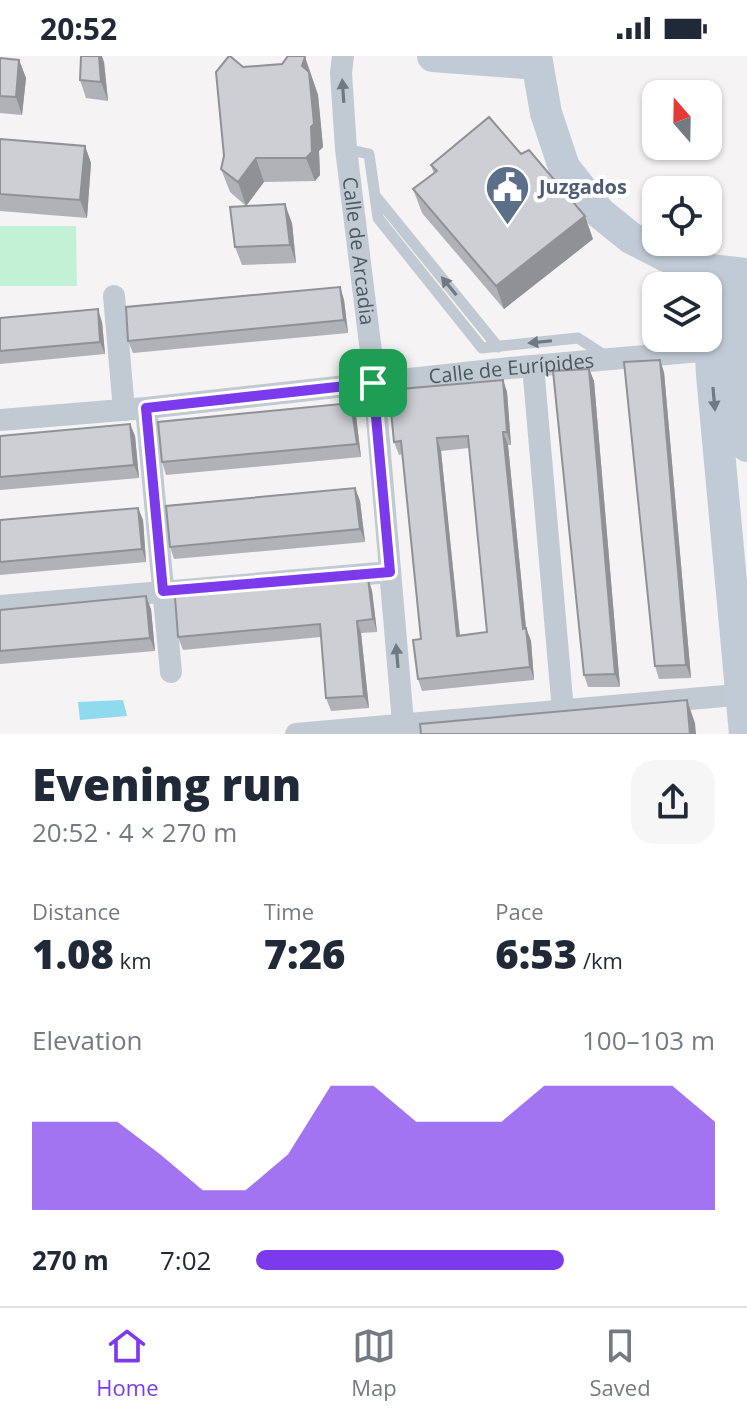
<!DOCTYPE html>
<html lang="en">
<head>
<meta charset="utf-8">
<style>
  body { margin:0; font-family:"Open Sans",sans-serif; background:#f6f6f7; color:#1f2937; height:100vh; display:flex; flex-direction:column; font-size:30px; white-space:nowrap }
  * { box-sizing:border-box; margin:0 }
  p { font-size:26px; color:#747a83 }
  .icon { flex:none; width:44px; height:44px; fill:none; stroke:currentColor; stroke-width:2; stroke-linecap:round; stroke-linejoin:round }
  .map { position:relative; height:678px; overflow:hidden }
  .drawer { display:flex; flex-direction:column; background:#fff; flex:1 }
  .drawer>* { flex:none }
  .needle { width:52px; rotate:340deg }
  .tools { position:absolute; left:642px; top:24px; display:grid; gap:16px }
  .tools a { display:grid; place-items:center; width:80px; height:80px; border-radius:16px; background:#fff; box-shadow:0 2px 6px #0004; font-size:40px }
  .pin { position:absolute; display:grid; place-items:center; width:68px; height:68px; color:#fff; margin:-34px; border-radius:16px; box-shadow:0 4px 12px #0006 }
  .round { display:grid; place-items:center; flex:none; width:84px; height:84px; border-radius:24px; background:#f6f6f7 }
  .overview { display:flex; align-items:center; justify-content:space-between; height:136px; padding:0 32px }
  h1 { font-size:44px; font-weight:800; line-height:60px }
  .figures { display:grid; grid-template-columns:repeat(3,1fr); gap:12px; height:136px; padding:8px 32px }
  .figures div { display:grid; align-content:center }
  .figures b { font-size:40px; font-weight:800 }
  .figures small { font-size:22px; font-weight:400 }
  .figures p { font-size:22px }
  .chart { height:224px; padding:16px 32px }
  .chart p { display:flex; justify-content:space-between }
  .chart svg { width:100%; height:144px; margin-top:8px; fill:#7c3aed; opacity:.7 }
  ul { padding:0 32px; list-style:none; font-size:26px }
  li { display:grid; grid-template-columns:128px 96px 1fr; align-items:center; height:60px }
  li i { height:20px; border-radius:10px; background:#7c3aed }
  .status { display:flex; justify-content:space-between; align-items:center; height:56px; padding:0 40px; background:#fff; direction:ltr }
  .status svg { height:22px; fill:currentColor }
  .dock { display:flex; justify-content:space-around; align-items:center; height:112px; border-top:2px solid #e0e1e3; background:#fff; font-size:22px; color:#747a83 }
  .dock a { display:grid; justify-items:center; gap:4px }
  .dock .current { color:#7c3aed }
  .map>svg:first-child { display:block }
  .green { fill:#c3f1d5 }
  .water { fill:#90daee }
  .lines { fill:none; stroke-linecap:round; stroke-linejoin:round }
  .lane { stroke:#c1cad2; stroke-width:11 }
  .street { stroke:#c1cad2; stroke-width:22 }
  .secondary { stroke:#c1cbd6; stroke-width:32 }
  .wall { fill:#b0b2b7; fill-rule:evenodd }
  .shaded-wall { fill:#909195 }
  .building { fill:#cdcfd5; stroke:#909195; stroke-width:2; fill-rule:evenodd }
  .oneway { fill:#6e7983 }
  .oneway2 { fill:#6e7984 }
  .route-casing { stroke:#fff; stroke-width:16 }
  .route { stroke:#7c3aed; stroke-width:10 }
  .labels { text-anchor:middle; stroke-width:8; stroke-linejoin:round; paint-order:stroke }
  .service-label { font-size:20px; font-weight:bold; fill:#4e5e75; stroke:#fff; text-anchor:start }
  .street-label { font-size:20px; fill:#4a5661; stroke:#fff }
</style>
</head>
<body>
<div class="status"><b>20:52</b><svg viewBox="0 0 49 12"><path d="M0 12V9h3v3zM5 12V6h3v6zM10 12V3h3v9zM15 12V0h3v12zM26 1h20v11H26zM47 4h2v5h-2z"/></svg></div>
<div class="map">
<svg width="747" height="678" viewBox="0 0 747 678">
  <rect width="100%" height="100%" fill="#f5f3f3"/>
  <!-- green -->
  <path class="green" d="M 0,170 L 76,170 L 77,230 L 0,230 Z"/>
  <!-- water -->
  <path class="water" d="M 123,644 L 127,660 L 80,664 L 78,646 Z"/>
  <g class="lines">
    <!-- lane -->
    <path class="lane" d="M 346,93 L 369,98 L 378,162 L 482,292 L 578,282 L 604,299
      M 377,142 L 498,291"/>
    <!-- street -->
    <g class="street">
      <path id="s1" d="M 343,0 L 341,17 L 346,93 L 372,304 L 404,678"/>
      <path d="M 114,240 L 124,354"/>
      <path d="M 533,310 L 563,655"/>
      <path d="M 146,352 L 171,616"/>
      <path id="s2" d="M 0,364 L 146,352 L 510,312 L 723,293"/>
      <path d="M 0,550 L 390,516"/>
      <path d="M 296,678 L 747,638"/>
    </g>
    <!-- secondary -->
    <path class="secondary" d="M 433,0 L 537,8
      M 536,0 L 546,57 L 564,111 L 600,157 L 631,182 L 666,200 L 702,213 L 747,218
      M 747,225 L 736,241 L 747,390
      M 708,237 L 712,319 L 745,678"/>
  </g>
  <!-- wall -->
  <path class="wall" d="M 305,1 L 318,39 L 323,91 L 319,95 L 320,119 L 315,125 L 264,126 L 246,150 L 230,136 L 221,113 L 282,8 Z
    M 0,2 L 19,4 L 26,22 L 22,59 L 0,57 Z
    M 104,6 L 108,45 L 86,42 L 80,24 Z
    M 0,83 L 85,90 L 91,107 L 87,162 L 0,155 Z
    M 431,109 L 593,183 L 504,253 L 422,157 L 413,133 L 434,118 Z
    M 292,167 L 296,207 L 242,209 L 235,191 Z
    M 340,231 L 344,244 L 348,277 L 133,297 L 128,285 Z
    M 0,262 L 102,266 L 105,298 L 0,308 Z
    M 589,313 L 594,325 L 620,631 L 588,631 L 584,619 Z
    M 664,316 L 691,622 L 659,623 L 655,610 Z
    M 503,324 L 507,336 L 511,389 L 508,389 L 526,572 L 531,585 L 534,624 L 422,635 L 418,623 L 421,583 L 403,398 L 399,399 L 394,386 ZM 469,392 L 487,576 L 460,579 L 441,395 Z
    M 356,360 L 361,401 L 166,419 L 162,406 Z
    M 130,368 L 135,380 L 139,422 L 0,434 L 0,380 Z
    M 355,432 L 360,445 L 365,486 L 174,503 L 170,491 Z
    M 138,452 L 143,464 L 146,506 L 0,519 L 0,464 Z
    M 368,522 L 372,535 L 377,576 L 361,577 L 369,652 L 331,655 L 326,642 L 321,581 L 183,594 L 178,581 Z
    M 151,553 L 155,595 L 0,608 L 0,554 Z"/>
  <!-- shaded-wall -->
  <path class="shaded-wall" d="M 99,0 L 102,0 L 104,6 L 108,45 L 101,26 Z
    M 305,1 L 318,39 L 323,91 L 319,95 L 320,119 L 315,125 L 306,102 L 302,10 Z
    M 19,4 L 26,22 L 22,59 L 16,41 Z
    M 85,90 L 91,107 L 87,162 L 80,144 Z
    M 256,102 L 264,126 L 246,150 L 238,126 Z
    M 285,148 L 292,167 L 296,207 L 290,189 Z
    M 585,160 L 593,183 L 504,253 L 496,230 Z
    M 340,231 L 344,244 L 348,277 L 344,264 Z
    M 98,253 L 102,266 L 105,298 L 100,286 Z
    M 660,304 L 664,316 L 691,622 L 686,609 Z
    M 589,313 L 594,325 L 620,631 L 615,618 Z
    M 503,324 L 507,336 L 511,389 L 507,376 Z
    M 351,347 L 356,360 L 361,401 L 357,388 Z
    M 130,368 L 135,380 L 139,422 L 134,409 Z
    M 503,376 L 508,389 L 526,572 L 531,585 L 534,624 L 530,611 L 523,573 Z
    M 437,382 L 441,395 L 461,592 L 457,580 Z
    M 355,432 L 360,445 L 365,486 L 360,473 Z
    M 138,452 L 143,464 L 146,506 L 142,493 Z
    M 368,522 L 372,535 L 377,576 L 373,563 Z
    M 146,540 L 151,553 L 155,595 L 150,582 Z
    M 357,565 L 361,577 L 369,652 L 364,640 Z
    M 687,644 L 695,667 L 696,678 L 690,678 Z"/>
  <!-- building -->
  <path class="building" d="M 81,0 L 99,0 L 101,26 L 80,24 Z
    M 229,0 L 230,0 L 243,11 L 282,8 L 288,0 L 304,0 L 305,1 L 302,10 L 309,16 L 314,68 L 311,71 L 312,96 L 306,102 L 256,102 L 238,126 L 221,113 L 224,100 L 216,16 Z
    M 0,2 L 19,4 L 16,41 L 0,40 Z
    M 489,61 L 521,98 L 529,94 L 585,160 L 496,230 L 413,133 L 437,115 L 431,109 Z
    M 0,83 L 85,90 L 80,144 L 0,138 Z
    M 285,148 L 290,189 L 235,191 L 230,151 Z
    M 340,231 L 344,264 L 128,285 L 126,251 Z
    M 98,253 L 100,286 L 0,295 L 0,262 Z
    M 660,304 L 686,609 L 655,610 L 624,306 Z
    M 589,313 L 615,618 L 584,619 L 553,315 Z
    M 503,324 L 507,376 L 503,376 L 523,573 L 526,572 L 530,611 L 418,623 L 413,584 L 421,583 L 401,385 L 394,386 L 389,334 ZM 468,380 L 487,576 L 457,580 L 437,382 Z
    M 351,347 L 357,388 L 162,406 L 158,366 Z
    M 130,368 L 134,409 L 0,421 L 0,380 Z
    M 355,432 L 360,473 L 170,491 L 166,450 Z
    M 138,452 L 142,493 L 0,506 L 0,464 Z
    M 368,522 L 373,563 L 357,565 L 364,640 L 326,642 L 320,568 L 178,581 L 175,541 Z
    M 146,540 L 150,582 L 0,595 L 0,554 Z
    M 687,644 L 690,678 L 421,678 L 420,668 Z"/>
  <!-- one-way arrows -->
  <defs><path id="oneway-solid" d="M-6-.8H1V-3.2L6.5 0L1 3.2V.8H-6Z" transform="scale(2)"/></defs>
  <g class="oneway">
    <use href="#oneway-solid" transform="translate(343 35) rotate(-94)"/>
    <use href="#oneway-solid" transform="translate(449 230) rotate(-129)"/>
    <use href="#oneway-solid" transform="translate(540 286) rotate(174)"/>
    <use href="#oneway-solid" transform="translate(397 600) rotate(-95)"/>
  </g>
  <use class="oneway2" href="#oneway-solid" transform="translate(714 343) rotate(85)"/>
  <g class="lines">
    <defs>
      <path id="route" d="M 373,327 L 390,516 L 163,535 L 146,352 Z"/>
    </defs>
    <!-- route casing -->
    <use href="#route" class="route-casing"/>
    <!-- route -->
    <use href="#route" class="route"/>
  </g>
  <!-- icons -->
  <defs>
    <symbol id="civic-pin" viewBox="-11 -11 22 30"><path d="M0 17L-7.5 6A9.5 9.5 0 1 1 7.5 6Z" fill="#5c6f8a" stroke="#fff"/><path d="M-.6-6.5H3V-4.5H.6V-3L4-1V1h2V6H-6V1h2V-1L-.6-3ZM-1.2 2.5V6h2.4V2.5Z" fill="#fff"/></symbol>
  </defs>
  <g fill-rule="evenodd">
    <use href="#civic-pin" x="482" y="106" width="51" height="69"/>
  </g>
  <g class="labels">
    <!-- service labels -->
    <g class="service-label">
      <text x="539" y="138">Juzgados</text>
    </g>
    <!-- street labels -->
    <g class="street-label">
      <text dy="7" stroke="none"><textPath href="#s1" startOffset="196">Calle de Arcadia</textPath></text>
      <text dy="7" stroke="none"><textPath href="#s2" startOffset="514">Calle de Eurípides</textPath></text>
    </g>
  </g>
</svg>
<div class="tools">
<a><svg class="needle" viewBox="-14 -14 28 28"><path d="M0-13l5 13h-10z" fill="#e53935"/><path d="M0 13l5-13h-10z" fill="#747a83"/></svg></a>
<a><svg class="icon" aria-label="locate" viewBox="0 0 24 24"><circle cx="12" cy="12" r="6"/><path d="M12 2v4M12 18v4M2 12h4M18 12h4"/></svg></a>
<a><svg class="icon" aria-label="layers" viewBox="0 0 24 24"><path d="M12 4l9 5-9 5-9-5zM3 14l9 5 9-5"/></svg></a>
</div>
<div class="pin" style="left:373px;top:327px;background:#1e9e55"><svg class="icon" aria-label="arrive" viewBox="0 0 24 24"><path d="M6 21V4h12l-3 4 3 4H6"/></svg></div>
</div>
<section class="drawer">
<div class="overview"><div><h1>Evening run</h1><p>20:52 · 4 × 270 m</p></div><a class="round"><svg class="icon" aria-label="share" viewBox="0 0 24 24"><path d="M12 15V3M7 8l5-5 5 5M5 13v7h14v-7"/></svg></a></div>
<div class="figures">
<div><p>Distance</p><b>1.08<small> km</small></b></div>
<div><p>Time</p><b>7:26</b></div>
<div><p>Pace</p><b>6:53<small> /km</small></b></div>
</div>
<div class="chart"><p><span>Elevation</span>100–103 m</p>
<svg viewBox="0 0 160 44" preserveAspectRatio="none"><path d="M0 44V17L10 17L20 17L30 27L40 38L50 38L60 27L70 6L80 6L90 17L100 17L110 17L120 6L130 6L140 6L150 6L160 17V44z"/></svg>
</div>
<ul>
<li><b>270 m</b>7:02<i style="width:67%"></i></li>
</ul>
</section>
<nav class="dock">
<a class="current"><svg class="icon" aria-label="home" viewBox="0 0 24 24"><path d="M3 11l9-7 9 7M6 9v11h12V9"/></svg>Home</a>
<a><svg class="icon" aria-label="map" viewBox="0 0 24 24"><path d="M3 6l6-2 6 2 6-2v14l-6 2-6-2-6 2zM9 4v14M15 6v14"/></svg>Map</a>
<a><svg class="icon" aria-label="saved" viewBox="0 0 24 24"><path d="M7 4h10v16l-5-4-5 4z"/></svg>Saved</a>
</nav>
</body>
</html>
